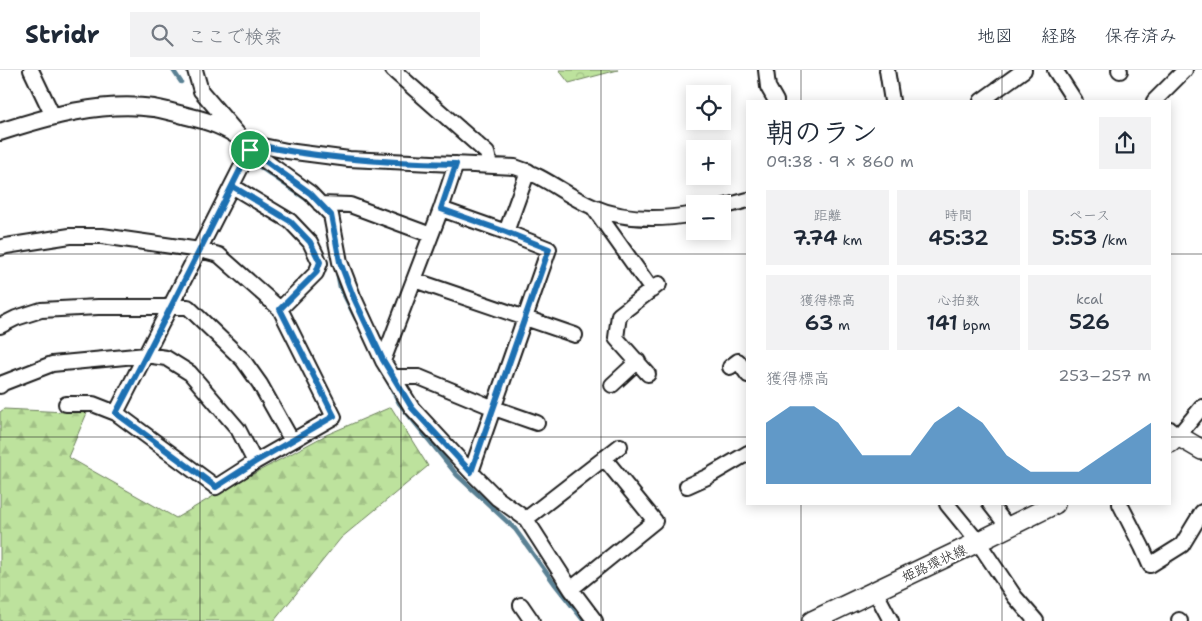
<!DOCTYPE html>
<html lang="ja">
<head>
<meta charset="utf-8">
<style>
  body { margin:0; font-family:"Shantell Sans","Klee One",sans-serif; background:#f2f2f3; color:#1f2937; height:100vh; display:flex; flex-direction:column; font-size:19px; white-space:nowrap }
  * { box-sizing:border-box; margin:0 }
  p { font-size:16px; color:#747a83 }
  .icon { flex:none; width:28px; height:28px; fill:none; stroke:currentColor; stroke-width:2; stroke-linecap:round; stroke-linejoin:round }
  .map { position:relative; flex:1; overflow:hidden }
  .sheet { position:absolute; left:746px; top:30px; width:425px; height:405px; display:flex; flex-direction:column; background:#fff; border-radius:0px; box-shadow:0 2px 12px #0003 }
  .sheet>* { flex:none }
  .controls { position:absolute; left:686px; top:15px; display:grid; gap:10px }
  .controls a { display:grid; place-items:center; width:45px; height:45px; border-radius:0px; background:#fff; box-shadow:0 2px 12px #0003; font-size:25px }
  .pin { position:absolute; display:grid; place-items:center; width:42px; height:42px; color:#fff; margin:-21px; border:2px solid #fff; border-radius:50%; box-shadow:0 1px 5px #0007 }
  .round { display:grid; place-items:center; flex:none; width:52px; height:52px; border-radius:0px; background:#f2f2f3 }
  .summary { display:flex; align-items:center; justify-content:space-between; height:85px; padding:0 20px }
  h1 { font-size:28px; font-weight:600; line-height:38px }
  .stats { display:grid; grid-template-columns:repeat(3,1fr); gap:8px; height:85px; padding:5px 20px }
  .stats div { display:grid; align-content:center; border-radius:0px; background:#f2f2f3; text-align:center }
  .stats b { font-size:21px; font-weight:600 }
  .stats small { font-size:14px; font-weight:400 }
  .stats p { font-size:14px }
  .chart { height:140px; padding:10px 20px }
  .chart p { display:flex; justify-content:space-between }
  .chart svg { width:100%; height:90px; margin-top:5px; fill:#1f6fb2; opacity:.7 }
  header { display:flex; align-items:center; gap:30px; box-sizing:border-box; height:70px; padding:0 25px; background:#fff; border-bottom:1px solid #e0e1e3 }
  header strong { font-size:24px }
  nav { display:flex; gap:28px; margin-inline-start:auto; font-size:18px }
  .search { width:350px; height:45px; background:#f2f2f3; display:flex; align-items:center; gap:12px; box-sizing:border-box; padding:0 18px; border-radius:0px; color:#747a83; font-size:19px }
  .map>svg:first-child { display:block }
  .forest { fill:url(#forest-firs); stroke:#6c7f5c }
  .park { fill:url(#park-crowns); stroke:#6c7f5c }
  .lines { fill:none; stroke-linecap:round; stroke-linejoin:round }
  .stream { stroke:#5a8194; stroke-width:4.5 }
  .minor-casing { stroke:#1c1c1c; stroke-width:18 }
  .tertiary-casing { stroke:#1c1c1c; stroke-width:20 }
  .secondary-casing { stroke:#1c1c1c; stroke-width:22 }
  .minor { stroke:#fff; stroke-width:14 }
  .tertiary { stroke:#fff; stroke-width:16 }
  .secondary { stroke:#fff; stroke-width:19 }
  .route-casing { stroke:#fff; stroke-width:10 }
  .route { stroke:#1f6fb2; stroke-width:6 }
  .grid { fill:none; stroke:#1c1c1c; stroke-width:1; stroke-opacity:0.55 }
  .labels { text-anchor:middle; stroke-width:4; stroke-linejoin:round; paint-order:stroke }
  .street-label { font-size:14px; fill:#1c1c1c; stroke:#fff }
</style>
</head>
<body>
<header>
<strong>Stridr</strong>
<div class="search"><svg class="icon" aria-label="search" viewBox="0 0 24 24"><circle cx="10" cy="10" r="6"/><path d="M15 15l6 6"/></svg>ここで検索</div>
<nav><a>地図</a><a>経路</a><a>保存済み</a></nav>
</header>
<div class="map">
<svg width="1202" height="551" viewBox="0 0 1202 551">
  <defs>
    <pattern id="forest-firs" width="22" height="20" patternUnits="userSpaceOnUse" patternTransform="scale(1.25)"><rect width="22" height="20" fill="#bde29d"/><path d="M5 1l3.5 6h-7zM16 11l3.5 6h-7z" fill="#a2c187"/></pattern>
    <pattern id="park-crowns" width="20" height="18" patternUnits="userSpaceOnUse" patternTransform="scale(1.25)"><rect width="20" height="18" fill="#bde29d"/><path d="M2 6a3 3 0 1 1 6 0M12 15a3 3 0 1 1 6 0" fill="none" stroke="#a2c187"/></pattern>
  </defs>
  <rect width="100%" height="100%" fill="#fff"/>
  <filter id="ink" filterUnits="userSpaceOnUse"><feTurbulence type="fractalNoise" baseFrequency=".02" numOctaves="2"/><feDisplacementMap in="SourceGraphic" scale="10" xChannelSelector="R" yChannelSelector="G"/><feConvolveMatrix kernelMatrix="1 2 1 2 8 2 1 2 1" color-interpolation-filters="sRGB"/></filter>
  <g filter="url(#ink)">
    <!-- forest -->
    <path class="forest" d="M 391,337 L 428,396 L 341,468 L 274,551 L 0,551 L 0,342 L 4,339 L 87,343 L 68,387 L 176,448 L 229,417 L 326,365 Z"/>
    <!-- park -->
    <path class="park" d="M 559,0 L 618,0 L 569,13 Z"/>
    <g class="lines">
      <!-- stream -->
      <path class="stream" d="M 173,0 L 181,12
        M 235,74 L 257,95 L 313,134
        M 337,201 L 340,217 L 356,249
        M 387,309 L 399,333 L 457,405 L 515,459 L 554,513 L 584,551"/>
      <defs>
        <path id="minor" d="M 31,0 L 53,46
          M 195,0 L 201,21 L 243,70 L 253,74 L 287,81 L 349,89 L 515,97 C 545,106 565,125 593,137 C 625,151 661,150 695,144
          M 393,0 L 487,83 L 490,95
          M 766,0 L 768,17 L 776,31
          M 887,0 L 892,31
          M 1055,0 L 1075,31
          M 1119,0 L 1120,1
          M 981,31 L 1024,0
          M 1154,31 L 1185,0
          M 250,80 L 310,123 L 331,145 L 340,192 L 353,226 L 383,291 L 412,338 L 471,402 L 497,428 L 526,449 L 571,519 L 595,551
          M 232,116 L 290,151 L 310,172 L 320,193 L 316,203 L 280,239
          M 320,134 L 350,135 L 431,165
          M 593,137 L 652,220
          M 722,137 L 748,130
          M 441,139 L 456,94
          M 506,162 L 528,101
          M 0,178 L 6,176 L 70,166 L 102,166 L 200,180 L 219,185 L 280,239 L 334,347 L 255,392 L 216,417 L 116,343 L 93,334 L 66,334
          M 414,210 L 575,265
          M 0,256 L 16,248 L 41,240 L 98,237 L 188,237 L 243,290 L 260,314 L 292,371
          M 383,291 L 441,139 L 506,162 L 549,179 L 471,402
          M 730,297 L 738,291 L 748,305
          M 648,304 L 616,268 L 619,245 L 659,214
          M 393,307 L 419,307 L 494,338 L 537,353
          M 612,315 L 638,291
          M 0,316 L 3,313 L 52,294 L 146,285 L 166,288 L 190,303 L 238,359 L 255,392
          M 116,343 L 253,74
          M 1170,359 L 1178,366 L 1202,337
          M 687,416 L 707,407 L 748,383
          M 947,434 L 978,472 L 1015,527 L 1036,551
          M 990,434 L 1008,457
          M 1120,434 L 1142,477 L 1150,495 L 1182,475 L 1202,442
          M 526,449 L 620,376
          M 571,519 L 655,451 L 604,388
          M 875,521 L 891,551
          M 521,535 L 532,551
          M 1179,550 L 1180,551"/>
        <path id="tertiary" d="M 0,62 C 49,46 102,31 154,38 C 165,40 176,43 187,46 C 208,51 227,57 243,70"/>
        <path id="secondary" d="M 1170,373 L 1178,366 L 1202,380
          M 812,551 L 978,472 L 1055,434"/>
      </defs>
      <!-- minor casing -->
      <use href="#minor" class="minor-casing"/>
      <!-- tertiary casing -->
      <use href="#tertiary" class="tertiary-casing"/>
      <!-- secondary casing -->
      <use href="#secondary" class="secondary-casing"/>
      <!-- minor -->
      <use href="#minor" class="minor"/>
      <!-- tertiary -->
      <use href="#tertiary" class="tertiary"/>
      <!-- secondary -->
      <use href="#secondary" class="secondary"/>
    </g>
  </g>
  <g class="lines" filter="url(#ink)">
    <defs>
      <path id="route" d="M 250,80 C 206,168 162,256 116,343 L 216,417 L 255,392 L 334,346 L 280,239 L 316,203 L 320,192 L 310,172 L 290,151 L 232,116 L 250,80 L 310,123 L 331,145 L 340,192 L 353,226 L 383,290 L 412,338 L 471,402 L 549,179 L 506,162 L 441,139 L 456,94 C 388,93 319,89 253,74 L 250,80"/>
    </defs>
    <!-- route casing -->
    <use href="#route" class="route-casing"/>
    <!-- route -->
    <use href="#route" class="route"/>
  </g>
  <!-- grid -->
  <path class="grid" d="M 200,0 L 200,551M 401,0 L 401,551M 601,0 L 601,551M 801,0 L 801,31M 1002,0 L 1002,31M 0,184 L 748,184M 1170,184 L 1202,184M 0,367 L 748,367M 1170,367 L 1202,367M 801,434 L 801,551M 1002,434 L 1002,551"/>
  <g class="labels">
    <!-- street labels -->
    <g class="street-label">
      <text transform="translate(934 493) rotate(-25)" y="5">姫路環状線</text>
    </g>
  </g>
</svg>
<div class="controls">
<a><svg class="icon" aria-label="locate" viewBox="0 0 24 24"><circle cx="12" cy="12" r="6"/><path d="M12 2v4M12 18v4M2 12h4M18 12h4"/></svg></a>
<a>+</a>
<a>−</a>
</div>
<div class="pin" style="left:250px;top:80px;background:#1e9e55"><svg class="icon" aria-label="arrive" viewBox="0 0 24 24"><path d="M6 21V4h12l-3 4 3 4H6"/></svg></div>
<section class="sheet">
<div class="summary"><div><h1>朝のラン</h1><p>09:38 · 9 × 860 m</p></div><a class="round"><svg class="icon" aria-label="share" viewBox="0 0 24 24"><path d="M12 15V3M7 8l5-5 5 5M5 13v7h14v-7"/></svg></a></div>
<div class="stats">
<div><p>距離</p><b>7.74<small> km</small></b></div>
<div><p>時間</p><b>45:32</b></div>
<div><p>ペース</p><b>5:53<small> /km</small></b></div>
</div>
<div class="stats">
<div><p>獲得標高</p><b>63<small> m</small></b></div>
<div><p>心拍数</p><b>141<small> bpm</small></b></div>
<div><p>kcal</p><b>526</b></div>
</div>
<div class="chart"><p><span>獲得標高</span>253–257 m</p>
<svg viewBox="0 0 160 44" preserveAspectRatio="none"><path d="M0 44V14L10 6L20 6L30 14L40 30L50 30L60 30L70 14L80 6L90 14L100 30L110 38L120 38L130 38L140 30L150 22L160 14V44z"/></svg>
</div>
</section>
</div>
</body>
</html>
